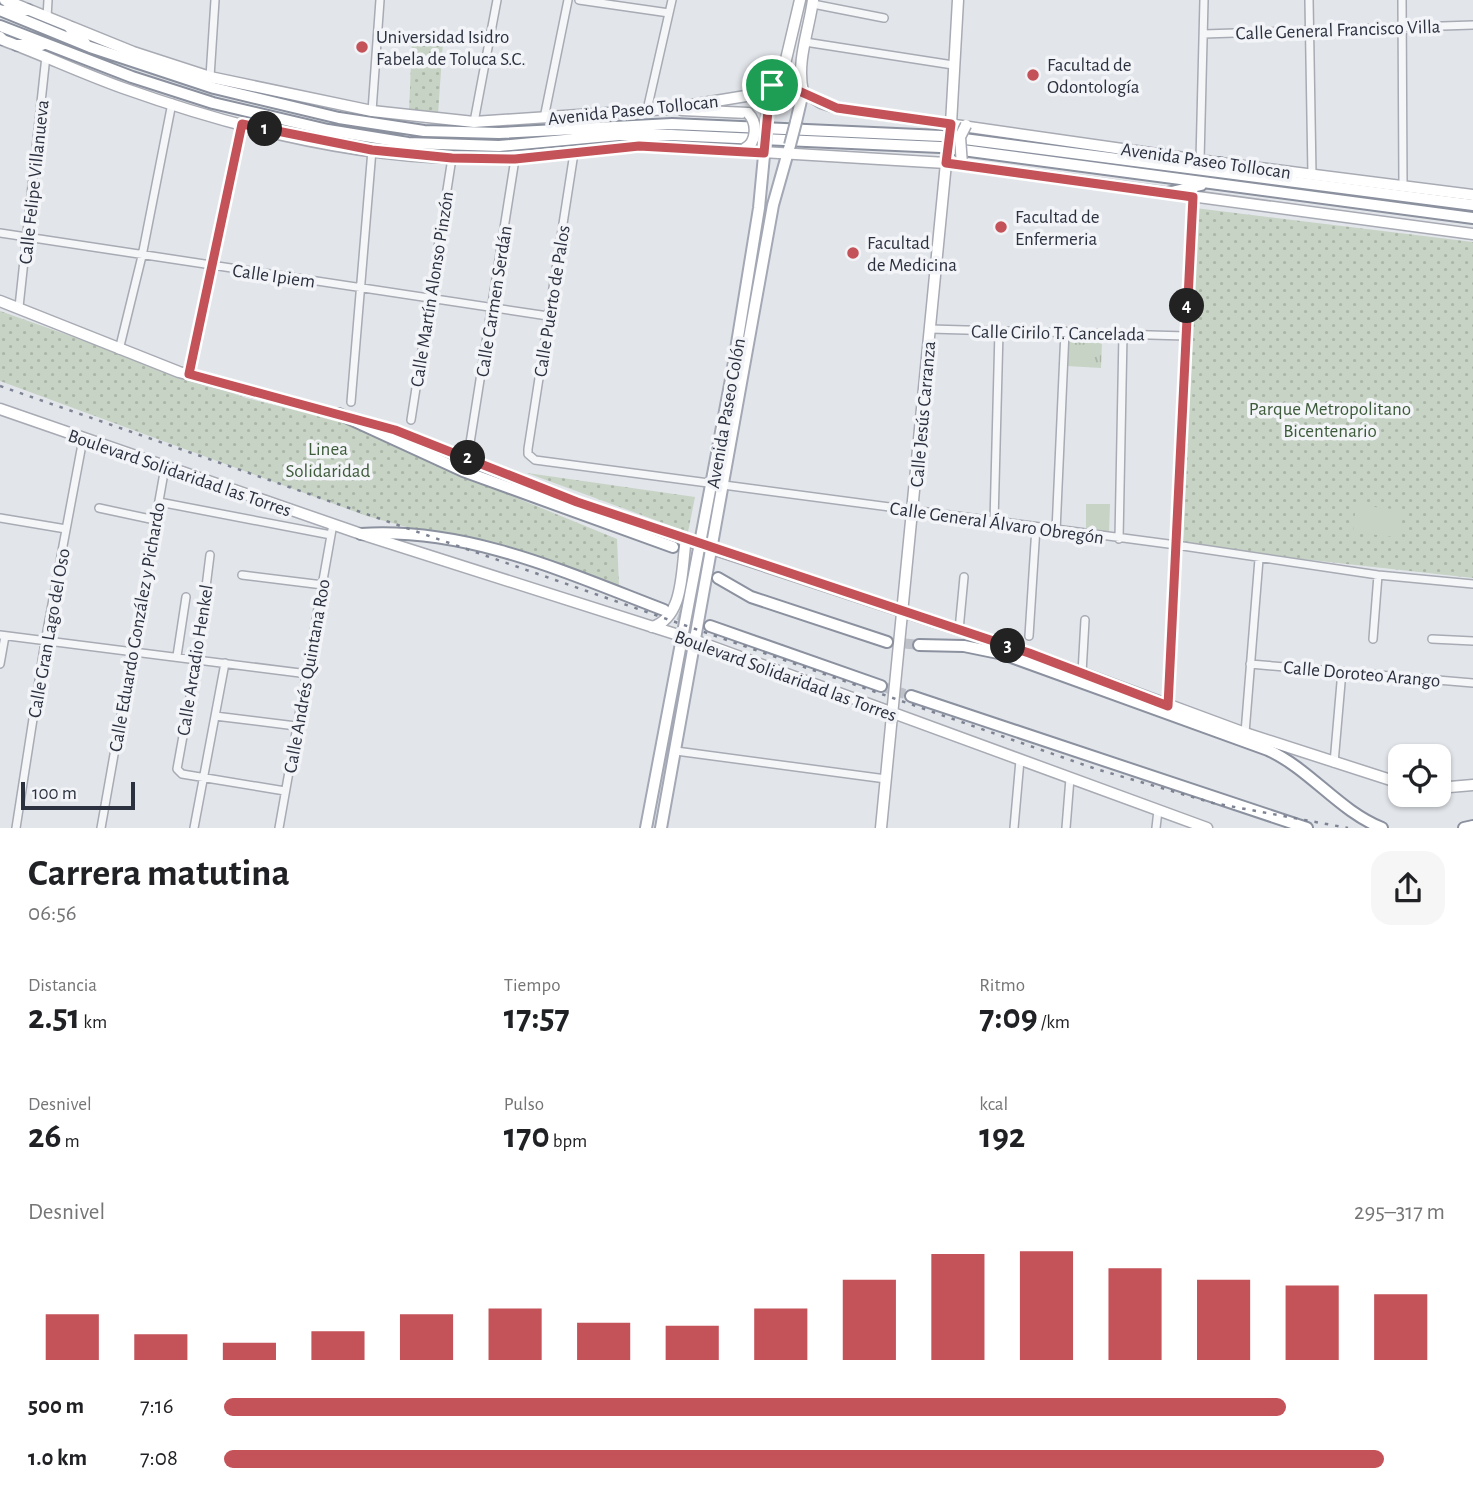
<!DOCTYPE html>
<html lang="es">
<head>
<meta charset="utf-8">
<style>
  body { margin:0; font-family:"Alegreya Sans",sans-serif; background:#f6f6f6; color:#202124; height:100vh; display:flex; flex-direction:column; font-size:26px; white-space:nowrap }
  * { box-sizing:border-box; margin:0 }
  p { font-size:23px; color:#757577 }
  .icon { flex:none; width:38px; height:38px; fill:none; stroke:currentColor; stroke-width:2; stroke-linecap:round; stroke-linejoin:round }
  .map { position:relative; height:828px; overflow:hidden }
  .details { display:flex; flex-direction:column; background:#fff; flex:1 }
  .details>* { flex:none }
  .controls { position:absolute; left:1388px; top:744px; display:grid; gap:14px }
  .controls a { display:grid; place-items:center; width:63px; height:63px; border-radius:14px; background:#fff; box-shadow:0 2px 5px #0004; font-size:35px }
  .scale { position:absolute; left:21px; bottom:18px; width:114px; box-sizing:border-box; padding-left:7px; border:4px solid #2c3140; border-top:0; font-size:19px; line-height:24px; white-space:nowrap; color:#2c3140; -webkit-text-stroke:5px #f2f4f7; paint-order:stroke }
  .pin { position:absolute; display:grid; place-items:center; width:60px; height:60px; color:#fff; margin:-30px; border:4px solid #fff; border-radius:50%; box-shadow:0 2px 7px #0007 }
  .km { position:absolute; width:35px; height:35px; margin:-18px; border-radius:50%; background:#222; color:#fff; font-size:19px; line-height:35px; text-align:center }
  .round { display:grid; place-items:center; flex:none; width:74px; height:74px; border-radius:21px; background:#f6f6f6 }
  .summary { display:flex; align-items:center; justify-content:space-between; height:119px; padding:0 28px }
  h1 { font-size:38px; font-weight:700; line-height:52px }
  .stats { display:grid; grid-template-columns:repeat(3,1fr); gap:10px; height:119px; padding:7px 28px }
  .stats div { display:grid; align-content:center }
  .stats b { font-size:35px; font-weight:700 }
  .stats small { font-size:19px; font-weight:400 }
  .stats p { font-size:19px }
  .chart { height:196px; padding:14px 28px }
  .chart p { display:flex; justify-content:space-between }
  .chart svg { width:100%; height:126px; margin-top:7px; stroke:#c45259; stroke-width:6 }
  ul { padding:0 28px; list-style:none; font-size:23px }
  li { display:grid; grid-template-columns:112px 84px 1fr; align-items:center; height:52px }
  li i { height:18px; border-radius:9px; background:#c45259 }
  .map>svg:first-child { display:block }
  .grass { fill:url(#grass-tufts) }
  .park { fill:url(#park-dots) }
  .garden { fill:#c7d3c4 }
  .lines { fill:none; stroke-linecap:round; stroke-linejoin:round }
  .trunk-tunnel { stroke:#bec1c8; stroke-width:10; stroke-dasharray:10 5; stroke-linecap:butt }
  .minor-casing { stroke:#a8abb4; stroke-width:10 }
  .secondary-casing { stroke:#a8abb4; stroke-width:13 }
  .primary-casing { stroke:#a3a8b4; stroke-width:14 }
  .trunk-casing { stroke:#8b919f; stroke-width:14 }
  .minor { stroke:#f5f6f8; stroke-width:7 }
  .secondary { stroke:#fff; stroke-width:10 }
  .primary { stroke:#fff; stroke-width:10 }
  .trunk { stroke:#fff; stroke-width:10 }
  .rail { stroke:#7d8392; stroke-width:2.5; stroke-dasharray:3.5 7; stroke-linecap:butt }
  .secondary-bridge-casing { stroke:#a8abb4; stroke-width:13; stroke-linecap:butt }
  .primary-bridge-casing { stroke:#a3a8b4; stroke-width:14; stroke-linecap:butt }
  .secondary-bridge { stroke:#fff; stroke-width:10 }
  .primary-bridge { stroke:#fff; stroke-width:10 }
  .route-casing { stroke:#fff; stroke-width:14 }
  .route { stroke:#c45259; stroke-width:9 }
  .poi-dot { fill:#c45259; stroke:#f2f4f7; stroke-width:2.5 }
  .labels { text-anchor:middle; stroke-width:7; stroke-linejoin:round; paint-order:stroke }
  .street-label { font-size:19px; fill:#2c3140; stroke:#f2f4f7 }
  .poi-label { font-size:19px; fill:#2c3140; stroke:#f2f4f7; text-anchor:start }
  .park-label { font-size:19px; fill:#3d5b3a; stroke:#f2f4f7 }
</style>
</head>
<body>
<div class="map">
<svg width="1473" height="828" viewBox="0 0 1473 828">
  <defs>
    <pattern id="grass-tufts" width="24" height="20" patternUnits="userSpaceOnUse" patternTransform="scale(1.75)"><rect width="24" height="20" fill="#c7d3c4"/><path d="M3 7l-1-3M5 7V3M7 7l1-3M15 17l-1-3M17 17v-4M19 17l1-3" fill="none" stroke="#abb6a9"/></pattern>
    <pattern id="park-dots" width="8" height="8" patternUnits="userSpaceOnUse" patternTransform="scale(1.75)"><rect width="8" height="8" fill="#c7d3c4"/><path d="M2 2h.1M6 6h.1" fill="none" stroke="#abb6a9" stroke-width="1.8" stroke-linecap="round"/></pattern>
  </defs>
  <rect width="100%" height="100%" fill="#e2e5ea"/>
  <!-- grass -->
  <path class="grass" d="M 1067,340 L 1102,340 L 1101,368 L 1067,366 Z
    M 1086,504 L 1110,504 L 1109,533 L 1086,530 Z"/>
  <!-- park -->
  <path class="park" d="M 412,40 L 443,42 L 438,114 L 409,112 Z
    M 1195,208 L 1473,242 L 1473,578 L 1183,546 Z
    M 0,311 L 246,398 L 340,421 L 424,460 L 617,539 L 619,586 L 367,516 L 0,381 Z
    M 527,473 L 695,497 L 688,532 Z"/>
  <!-- garden -->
  <path class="garden" d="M 1356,505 L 1402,510 L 1402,538 L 1353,532 Z"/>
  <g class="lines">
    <!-- trunk-tunnel -->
    <path class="trunk-tunnel" d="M 664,610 L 710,626
      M 890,642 L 919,645
      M 881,686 L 911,696"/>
    <defs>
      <path id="minor" d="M 579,0 L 669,13
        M 1309,0 L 1312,175
        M 1402,0 L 1403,186
        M 813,4 L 884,18
        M 47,18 L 48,0
        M 1204,34 L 1473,25
        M 805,42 L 953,65
        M 210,77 L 215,0
        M 647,110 L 672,0
        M 372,111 L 380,0
        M 544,118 L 568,0
        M 474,122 L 497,0
        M 574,153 L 528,449 L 528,454 L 535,460 L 1176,545 L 1378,575 L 1473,584
        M 1200,160 L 1204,0
        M 0,233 L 548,316
        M 19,307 L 46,56
        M 930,329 L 1186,336
        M 119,350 L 142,256 L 172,103
        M 189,375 L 242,123
        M 351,402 L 372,150
        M 411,420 L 452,158
        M 470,443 L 515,159
        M 159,502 L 331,535
        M 99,508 L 155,520
        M 0,518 L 66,529
        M 994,522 L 999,331
        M 1056,531 L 1065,331
        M 1119,539 L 1123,334
        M 210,555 L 197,659 L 177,769 L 182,774 L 285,791
        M 242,575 L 323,585
        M 959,630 L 964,577
        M 0,635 L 308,674
        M 1029,636 L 1036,527
        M 1373,639 L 1378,575
        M 1432,639 L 1473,641
        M 177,656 L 186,597
        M 0,664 L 5,636
        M 1250,664 L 1473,683
        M 1082,673 L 1085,620
        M 1168,706 L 1193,197
        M 215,716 L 296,726
        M 1245,733 L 1259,559
        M 676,751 L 886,779
        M 1334,763 L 1342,671
        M 16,828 L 45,642 L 83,439
        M 101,828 L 165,467
        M 194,828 L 225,663
        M 279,828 L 333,524
        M 1014,828 L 1020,760
        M 1066,828 L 1070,778
        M 1156,828 L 1158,810"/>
      <path id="secondary" d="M 5,0 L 133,52 L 210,77 L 372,111 L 474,122 L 667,109 L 758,94 L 772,85 L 784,68 L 800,0
        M 813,0 C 809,30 796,62 803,92 L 821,103 L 837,108 L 1220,163 L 1473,195
        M 0,39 C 41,54 81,73 123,88 C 227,125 343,155 453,158 C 522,160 590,146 659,146 L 946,163 L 1473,234
        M 682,110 L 748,113
        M 951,124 L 958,0
        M 0,301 L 179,372 L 395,430 L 577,502 L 700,545 L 1029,653 L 1245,733 L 1400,783
        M 0,409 L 361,534 L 694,640 L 1207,828
        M 652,627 C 685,617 681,568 686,539
        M 1438,788 L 1473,785
        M 881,828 L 946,163"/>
      <path id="primary" d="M 766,123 L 770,89 L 772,85 L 788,84 L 803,92 L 796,122
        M 646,828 L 732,374 L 759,208 L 765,145
        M 661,828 L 773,205 L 790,145"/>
      <path id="trunk" d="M 0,10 L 90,47 L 214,88 L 339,118 L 424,131 L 499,133 L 672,124 L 941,136 L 1473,205
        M 6,10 L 28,10
        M 0,26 L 132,77 L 213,103 L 328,130 L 408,143 L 499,146 L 619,135 L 671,135 L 940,147 L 1473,218
        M 70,28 L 85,43
        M 0,37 L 2,39
        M 17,45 L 42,45
        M 1220,163 L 1237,174
        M 1167,193 L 1201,185
        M 339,414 L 463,471 L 673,547
        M 361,534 C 468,527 567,573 664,610
        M 718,578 L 751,597 L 887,642
        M 710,626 L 881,686
        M 919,645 L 964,646 L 1003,654 L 1268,750 C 1310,769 1339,811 1382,828
        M 911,696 L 1307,828
        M 1464,828 L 1473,826"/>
    </defs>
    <!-- minor casing -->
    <use href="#minor" class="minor-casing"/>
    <!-- secondary casing -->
    <use href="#secondary" class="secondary-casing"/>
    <!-- primary casing -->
    <use href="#primary" class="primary-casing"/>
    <!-- trunk casing -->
    <use href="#trunk" class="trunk-casing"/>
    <!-- minor -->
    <use href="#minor" class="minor"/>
    <!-- secondary -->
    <use href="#secondary" class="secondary"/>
    <!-- primary -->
    <use href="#primary" class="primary"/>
    <!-- trunk -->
    <use href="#trunk" class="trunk"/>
    <!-- rail -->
    <path class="rail" d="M 0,386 L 1096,769 L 1213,803 L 1348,828"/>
    <defs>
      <path id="secondary-bridge" d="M 744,149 C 757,143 758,123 748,113
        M 946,163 L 951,124
        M 962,165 L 960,137 L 966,125"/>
      <path id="primary-bridge" d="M 765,145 L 766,123
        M 790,145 L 796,122"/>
    </defs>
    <!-- secondary-bridge casing -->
    <use href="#secondary-bridge" class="secondary-bridge-casing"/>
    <!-- primary-bridge casing -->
    <use href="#primary-bridge" class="primary-bridge-casing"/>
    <!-- secondary-bridge -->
    <use href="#secondary-bridge" class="secondary-bridge"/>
    <!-- primary-bridge -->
    <use href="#primary-bridge" class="primary-bridge"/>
  </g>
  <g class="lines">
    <defs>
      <path id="route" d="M 781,83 L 837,108 L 951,124 L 946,163 L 1193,197 L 1168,706 L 1029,653 L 577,502 L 395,430 L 189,374 L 242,124 L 372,150 L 452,158 L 515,159 L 639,146 L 764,153 L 770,89 L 772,85 Z"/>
    </defs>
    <!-- route casing -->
    <use href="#route" class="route-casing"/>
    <!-- route -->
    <use href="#route" class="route"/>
  </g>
  <!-- markers -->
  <g class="poi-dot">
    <circle cx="362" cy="47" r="7"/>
    <circle cx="1033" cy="75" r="7"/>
    <circle cx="1001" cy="227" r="7"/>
    <circle cx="853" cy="253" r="7"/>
  </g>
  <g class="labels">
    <!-- street labels -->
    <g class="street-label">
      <text transform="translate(1338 29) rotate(-2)" y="7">Calle General Francisco Villa</text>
      <text transform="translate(633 109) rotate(-6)" y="7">Avenida Paseo Tollocan</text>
      <text transform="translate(1206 160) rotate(8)" y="7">Avenida Paseo Tollocan</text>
      <text transform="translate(33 182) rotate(-84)" y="7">Calle Felipe Villanueva</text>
      <text transform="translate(274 275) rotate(8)" y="7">Calle Ipiem</text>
      <text transform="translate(431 289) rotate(-81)" y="7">Calle Martín Alonso Pinzón</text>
      <text transform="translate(493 301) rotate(-81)" y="7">Calle Carmen Serdán</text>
      <text transform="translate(551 301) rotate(-81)" y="7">Calle Puerto de Palos</text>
      <text transform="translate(1058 332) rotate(1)" y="7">Calle Cirilo T. Cancelada</text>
      <text transform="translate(725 413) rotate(-80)" y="7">Avenida Paseo Colón</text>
      <text transform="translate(922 414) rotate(-85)" y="7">Calle Jesús Carranza</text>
      <text transform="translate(180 472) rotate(19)" y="7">Boulevard Solidaridad las Torres</text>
      <text transform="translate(997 522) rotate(8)" y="7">Calle General Álvaro Obregón</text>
      <text transform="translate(136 627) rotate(-80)" y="7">Calle Eduardo González y Pichardo</text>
      <text transform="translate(48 633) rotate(-80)" y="7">Calle Gran Lago del Oso</text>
      <text transform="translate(194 660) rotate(-81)" y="7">Calle Arcadio Henkel</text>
      <text transform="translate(1362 673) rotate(5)" y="7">Calle Doroteo Arango</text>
      <text transform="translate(786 675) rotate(20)" y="7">Boulevard Solidaridad las Torres</text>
      <text transform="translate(306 676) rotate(-80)" y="7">Calle Andrés Quintana Roo</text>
    </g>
    <!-- poi labels -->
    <g class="poi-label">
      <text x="376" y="43">Universidad Isidro<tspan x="376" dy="22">Fabela de Toluca S.C.</tspan></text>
      <text x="1047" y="71">Facultad de<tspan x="1047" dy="22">Odontología</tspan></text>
      <text x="1015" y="223">Facultad de<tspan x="1015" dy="22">Enfermeria</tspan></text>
      <text x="867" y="249">Facultad<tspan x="867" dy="22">de Medicina</tspan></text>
    </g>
    <!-- park labels -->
    <g class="park-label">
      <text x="1330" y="415">Parque Metropolitano<tspan x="1330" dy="22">Bicentenario</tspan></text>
      <text x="328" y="455">Linea<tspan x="328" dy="22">Solidaridad</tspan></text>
    </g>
  </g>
</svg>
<div class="controls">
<a><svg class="icon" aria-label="locate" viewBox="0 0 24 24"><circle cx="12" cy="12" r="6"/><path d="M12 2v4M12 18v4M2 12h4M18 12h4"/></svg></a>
</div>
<div class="scale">100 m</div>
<div class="pin" style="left:772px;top:85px;background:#1e9e55"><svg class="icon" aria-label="arrive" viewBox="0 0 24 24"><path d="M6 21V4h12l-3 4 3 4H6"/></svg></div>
<b class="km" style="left:265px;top:129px">1</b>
<b class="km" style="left:468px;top:458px">2</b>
<b class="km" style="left:1008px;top:646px">3</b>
<b class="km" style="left:1187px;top:306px">4</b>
</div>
<section class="details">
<div class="summary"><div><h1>Carrera matutina</h1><p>06:56</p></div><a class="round"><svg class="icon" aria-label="share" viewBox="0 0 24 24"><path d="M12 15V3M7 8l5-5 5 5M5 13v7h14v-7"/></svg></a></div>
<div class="stats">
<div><p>Distancia</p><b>2.51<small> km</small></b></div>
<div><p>Tiempo</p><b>17:57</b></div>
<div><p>Ritmo</p><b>7:09<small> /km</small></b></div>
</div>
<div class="stats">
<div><p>Desnivel</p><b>26<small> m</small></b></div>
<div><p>Pulso</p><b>170<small> bpm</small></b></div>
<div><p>kcal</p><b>192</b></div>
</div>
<div class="chart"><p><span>Desnivel</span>295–317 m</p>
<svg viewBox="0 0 160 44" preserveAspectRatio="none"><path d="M5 44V28M15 44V35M25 44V38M35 44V34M45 44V28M55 44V26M65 44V31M75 44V32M85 44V26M95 44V16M105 44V7M115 44V6M125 44V12M135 44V16M145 44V18M155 44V21"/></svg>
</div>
<ul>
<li><b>500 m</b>7:16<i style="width:87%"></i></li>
<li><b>1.0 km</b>7:08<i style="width:95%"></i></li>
</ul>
</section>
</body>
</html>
